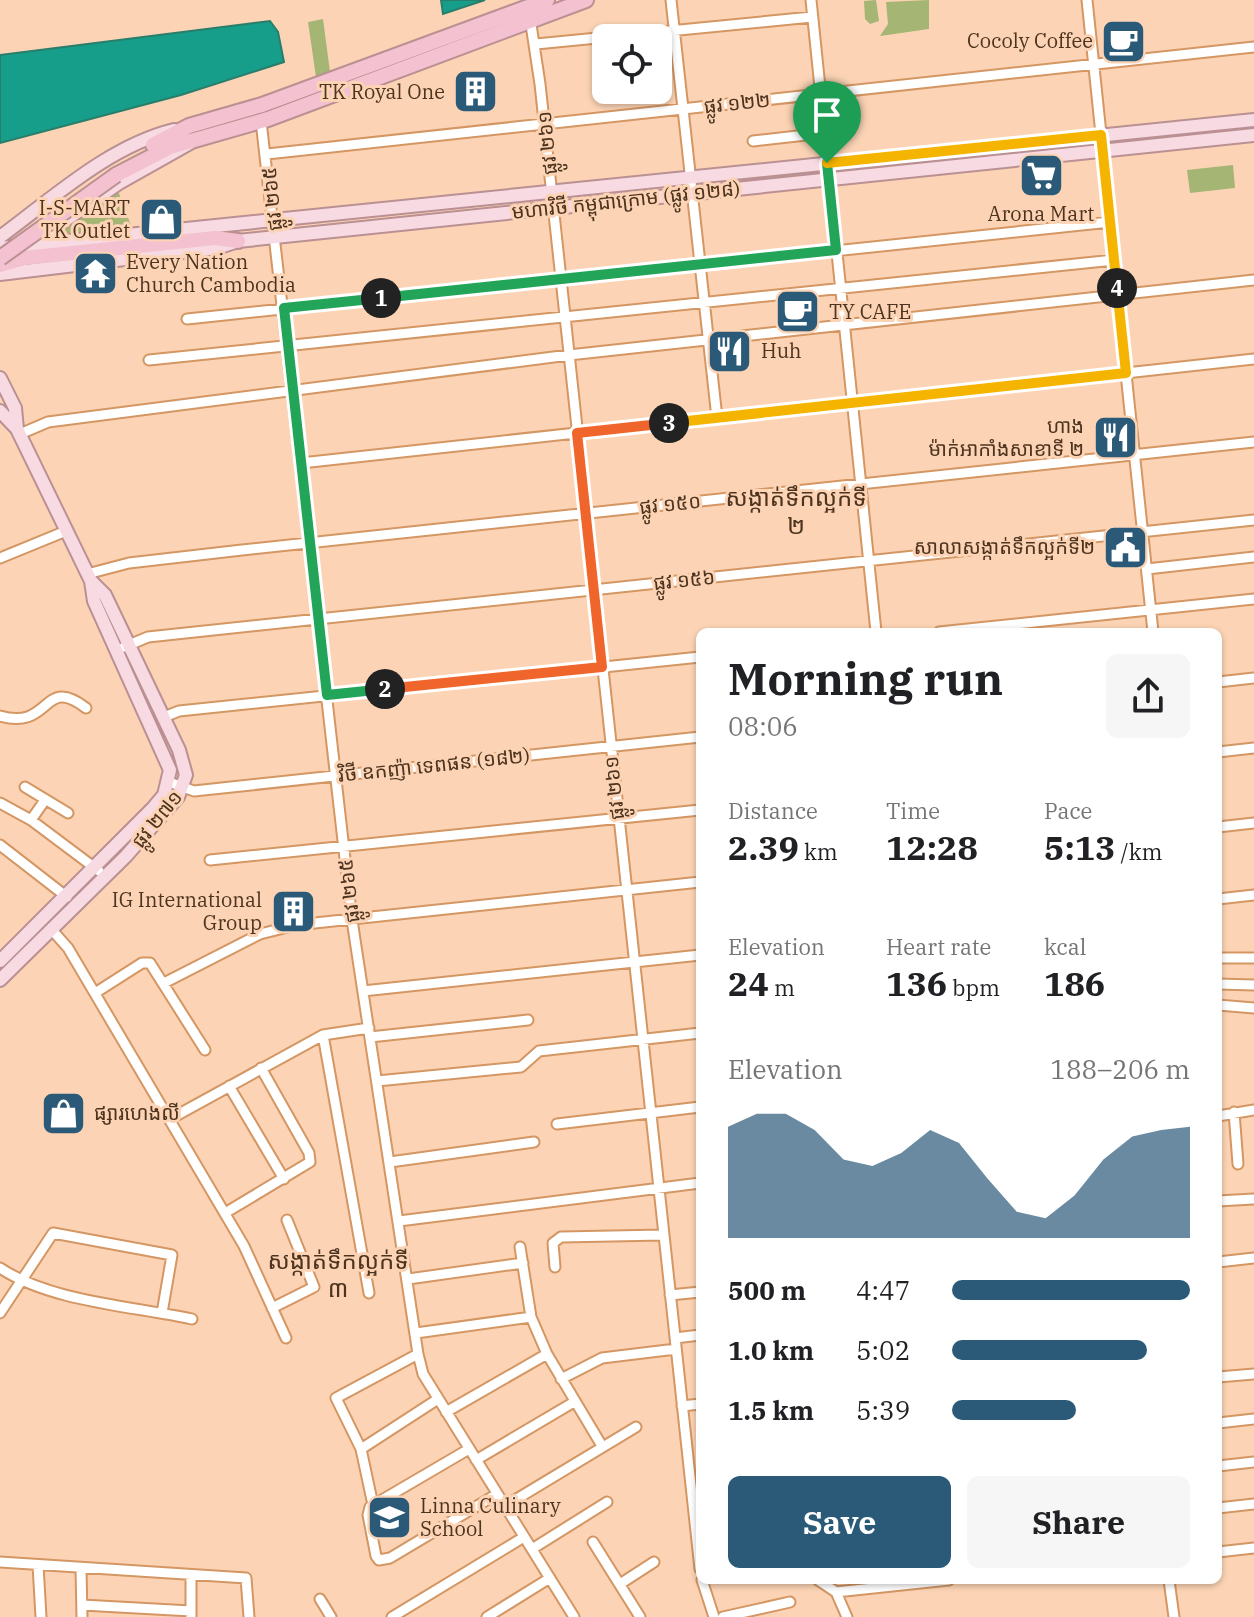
<!DOCTYPE html>
<html lang="en">
<head>
<meta charset="utf-8">
<style>
  body { margin:0; font-family:"IBM Plex Serif","Noto Sans Khmer",serif; background:#f6f6f6; color:#202124; height:100vh; display:flex; flex-direction:column; font-size:30px; white-space:nowrap }
  * { box-sizing:border-box; margin:0 }
  p { font-size:26px; color:#757577 }
  .icon { flex:none; width:44px; height:44px; fill:none; stroke:currentColor; stroke-width:2; stroke-linecap:round; stroke-linejoin:round }
  .map { position:relative; flex:1; overflow:hidden }
  .sheet { position:absolute; left:696px; top:628px; width:526px; height:956px; display:flex; flex-direction:column; background:#fff; border-radius:12px; box-shadow:0 2px 6px #0004 }
  .sheet>* { flex:none }
  .fabs { position:absolute; left:592px; top:24px; display:grid; gap:16px }
  .fabs a { display:grid; place-items:center; width:80px; height:80px; border-radius:12px; background:#fff; box-shadow:0 2px 6px #0004; font-size:40px }
  .pin { position:absolute; display:grid; place-items:center; width:68px; height:68px; color:#fff; margin:-82px -34px; border-radius:50% 50% 50% 0; rotate:-45deg; box-shadow:0 0 8px #0007 }
  .pin .icon { rotate:45deg }
  .km { position:absolute; width:40px; height:40px; margin:-20px; border-radius:50%; background:#222; color:#fff; font-size:22px; line-height:40px; text-align:center }
  .round { display:grid; place-items:center; flex:none; width:84px; height:84px; border-radius:12px; background:#f6f6f6 }
  .overview { display:flex; align-items:center; justify-content:space-between; height:136px; padding:0 32px }
  h1 { font-size:44px; font-weight:700; line-height:60px }
  .stats { display:grid; grid-template-columns:repeat(3,1fr); gap:12px; height:136px; padding:8px 32px }
  .stats div { display:grid; align-content:center }
  .stats b { font-size:34px; font-weight:700 }
  .stats small { font-size:22px; font-weight:400 }
  .stats p { font-size:22px }
  .chart { height:224px; padding:16px 32px }
  .chart p { display:flex; justify-content:space-between }
  .chart svg { width:100%; height:144px; margin-top:8px; fill:#2b5a79; opacity:.7 }
  .button { display:flex; gap:16px; margin-top:auto; padding:16px 32px }
  .button a { flex:1; height:92px; border-radius:12px; background:#2b5a79; color:#fff; font-size:32px; font-weight:700; line-height:92px; text-align:center }
  .button a+a { background:#f6f6f6; color:#202124 }
  ul { padding:0 32px; list-style:none; font-size:26px }
  li { display:grid; grid-template-columns:128px 96px 1fr; align-items:center; height:60px }
  li i { height:20px; border-radius:10px; background:#2b5a79 }
  .map>svg:first-child { display:block }
  .green { fill:#a5b573 }
  .water { fill:#179e8a; stroke:#287e6a; stroke-width:2 }
  .lines { fill:none; stroke-linecap:round; stroke-linejoin:round }
  .minor-casing { stroke:#d49663; stroke-width:13 }
  .major-casing { stroke:#ba9092; stroke-width:16 }
  .highway-casing { stroke:#ba9092; stroke-width:18 }
  .minor { stroke:#fff; stroke-width:9 }
  .major { stroke:#f8dae3; stroke-width:12 }
  .highway { stroke:#f4c1d0; stroke-width:14 }
  .highway-bridge-casing { stroke:#ba9092; stroke-width:18; stroke-linecap:butt }
  .highway-bridge { stroke:#f4c1d0; stroke-width:14 }
  .split-1-casing { stroke:#fff; stroke-width:16 }
  .split-2-casing { stroke:#fff; stroke-width:16 }
  .split-3-casing { stroke:#fff; stroke-width:16 }
  .split-4-casing { stroke:#fff; stroke-width:16 }
  .split-5-casing { stroke:#fff; stroke-width:16 }
  .split-1 { stroke:#22a559; stroke-width:10 }
  .split-2 { stroke:#22a559; stroke-width:10 }
  .split-3 { stroke:#f0652b; stroke-width:10 }
  .split-4 { stroke:#f5b400; stroke-width:10 }
  .split-5 { stroke:#f5b400; stroke-width:10 }
  .labels { text-anchor:middle; stroke-width:6; stroke-linejoin:round; paint-order:stroke }
  .poi-label { font-size:20px; fill:#4e341f; stroke:#fcd4b5; text-anchor:end }
  .street-label { font-size:20px; fill:#4e341f; stroke:#fcd4b5 }
  .quarter-label { font-size:24px; fill:#4e341f; stroke:#fcd4b5 }
</style>
</head>
<body>
<div class="map">
<svg width="1254" height="1617" viewBox="0 0 1254 1617">
  <rect width="100%" height="100%" fill="#fcd4b5"/>
  <!-- green -->
  <path class="green" d="M 876,0 L 879,21 L 870,24 L 865,19 L 864,1 Z
    M 929,0 L 929,29 L 880,36 L 888,24 L 886,2 Z
    M 323,19 L 330,72 L 316,77 L 308,22 Z
    M 1233,165 L 1235,188 L 1190,193 L 1187,170 Z
    M 117,188 L 133,231 L 55,239 L 53,232 Z"/>
  <!-- water -->
  <path class="water" d="M 441,0 L 485,0 L 443,14 Z
    M 270,21 L 278,32 L 284,62 L 181,95 L 0,143 L 0,55 Z"/>
  <g class="lines">
    <defs>
      <path id="minor" d="M 671,0 L 717,418
        M 811,0 L 876,632
        M 1087,0 L 1153,632
        M 530,18 L 540,84 L 700,1569
        M 536,44 L 812,17
        M 261,121 L 352,920 L 418,1354 L 423,1374 L 574,1617
        M 753,141 L 824,133
        M 267,154 L 1254,47
        M 187,319 L 1110,222
        M 149,360 L 1114,260
        M 20,434 L 48,422 L 569,355 L 1254,280
        M 301,463 L 1254,359
        M 0,558 L 66,531
        M 1147,569 L 1254,557
        M 87,574 L 129,563 L 242,550 L 1254,442
        M 939,632 L 1254,599
        M 124,647 L 148,637 L 1254,520
        M 1218,682 L 1254,678
        M 0,716 C 52,731 42,674 86,708
        M 164,717 L 179,711 L 700,657
        M 1218,752 L 1254,748
        M 169,782 L 194,791 L 700,737
        M 25,787 L 68,813
        M 0,803 L 31,820 L 99,871
        M 31,820 L 45,800
        M 1218,827 L 1254,823
        M 0,845 L 67,897
        M 210,860 L 700,810
        M 1218,899 L 1254,895
        M 52,930 L 68,948 L 244,1246 L 286,1338
        M 1218,958 L 1254,958
        M 164,983 L 260,934 L 296,925 L 700,882
        M 1218,984 L 1254,985
        M 363,991 L 700,955
        M 95,993 L 142,963 L 150,963 L 205,1050
        M 1218,1005 L 1254,1008
        M 323,1035 L 369,1293
        M 370,1037 L 528,1020
        M 377,1081 L 521,1067 L 539,1051 L 700,1033
        M 229,1086 L 284,1179
        M 1234,1112 L 1238,1164
        M 1218,1116 L 1254,1110
        M 170,1119 L 323,1035 L 369,1028
        M 557,1124 L 700,1107
        M 390,1162 L 534,1142
        M 1218,1201 L 1253,1199
        M 225,1213 L 310,1162 L 309,1153 L 261,1068
        M 399,1221 L 700,1183
        M 520,1247 L 531,1317 L 547,1354 L 602,1446
        M 1218,1262 L 1254,1258
        M 555,1267 L 553,1243 L 561,1237 L 663,1235
        M 0,1268 C 51,1302 132,1306 192,1319
        M 408,1279 L 523,1263
        M 670,1295 L 700,1292
        M 272,1308 L 314,1287 L 287,1220
        M 0,1313 L 53,1233 L 172,1255 L 162,1313
        M 416,1333 L 531,1317
        M 675,1338 L 700,1335
        M 1218,1377 L 1254,1374
        M 561,1379 L 602,1358 L 676,1349
        M 682,1406 L 700,1404
        M 446,1412 L 547,1354
        M 1218,1423 L 1254,1419
        M 361,1449 L 438,1399
        M 469,1449 L 370,1507 L 368,1515 L 376,1556 L 379,1560 L 390,1558 L 497,1494
        M 476,1460 L 574,1402
        M 1218,1466 L 1254,1462
        M 373,1505 L 361,1449 L 336,1398 L 418,1354
        M 505,1506 L 636,1427
        M 1218,1508 L 1254,1504
        M 593,1542 L 640,1617
        M 532,1549 L 607,1502
        M 1218,1552 L 1254,1548
        M 0,1562 L 246,1578 L 249,1617
        M 38,1565 L 41,1617
        M 81,1569 L 82,1617
        M 702,1580 L 714,1617
        M 818,1580 L 836,1592 L 847,1617
        M 1169,1580 L 1174,1617
        M 620,1584 L 654,1562
        M 836,1592 L 949,1580
        M 320,1599 L 331,1617
        M 82,1605 L 191,1611
        M 191,1617 L 191,1575
        M 392,1617 L 524,1537
        M 487,1617 L 550,1578
        M 723,1617 L 790,1602"/>
      <path id="major" d="M 0,237 C 53,198 109,146 174,130
        M 53,243 L 48,238 L 51,230 L 119,183 L 190,143
        M 0,248 L 1254,120
        M 0,274 L 217,248 L 238,241 L 1254,135
        M 0,378 L 15,408 L 17,429 L 91,581 L 94,601 L 170,770 L 164,795 L 153,808 L 0,961
        M 0,411 L 17,429
        M 0,980 L 126,856 L 178,797 L 186,775 L 179,750 L 105,595 L 91,581"/>
      <path id="highway" d="M 153,145 L 189,126 L 262,105 L 547,0
        M 116,175 L 170,147 L 268,119 L 586,0
        M 0,265 L 24,258 L 215,238 L 238,241"/>
    </defs>
    <!-- minor casing -->
    <use href="#minor" class="minor-casing"/>
    <!-- major casing -->
    <use href="#major" class="major-casing"/>
    <!-- highway casing -->
    <use href="#highway" class="highway-casing"/>
    <!-- minor -->
    <use href="#minor" class="minor"/>
    <!-- major -->
    <use href="#major" class="major"/>
    <!-- highway -->
    <use href="#highway" class="highway"/>
    <defs>
      <path id="highway-bridge" d="M 0,258 L 116,175"/>
    </defs>
    <!-- highway-bridge casing -->
    <use href="#highway-bridge" class="highway-bridge-casing"/>
    <!-- highway-bridge -->
    <use href="#highway-bridge" class="highway-bridge"/>
  </g>
  <g class="lines">
    <defs>
      <path id="split-1" d="M 381,298 L 836,250 L 827,163"/>
      <path id="split-2" d="M 381,298 L 284,308 L 327,695 L 385,689"/>
      <path id="split-3" d="M 385,689 L 602,667 L 577,433 L 669,423"/>
      <path id="split-4" d="M 669,423 L 1126,373 L 1117,288"/>
      <path id="split-5" d="M 827,163 L 1101,135 L 1117,288"/>
    </defs>
    <!-- split-1 casing -->
    <use href="#split-1" class="split-1-casing"/>
    <!-- split-2 casing -->
    <use href="#split-2" class="split-2-casing"/>
    <!-- split-3 casing -->
    <use href="#split-3" class="split-3-casing"/>
    <!-- split-4 casing -->
    <use href="#split-4" class="split-4-casing"/>
    <!-- split-5 casing -->
    <use href="#split-5" class="split-5-casing"/>
    <!-- split-1 -->
    <use href="#split-1" class="split-1"/>
    <!-- split-2 -->
    <use href="#split-2" class="split-2"/>
    <!-- split-3 -->
    <use href="#split-3" class="split-3"/>
    <!-- split-4 -->
    <use href="#split-4" class="split-4"/>
    <!-- split-5 -->
    <use href="#split-5" class="split-5"/>
  </g>
  <!-- icons -->
  <defs>
    <symbol id="cafe-square" viewBox="-11 -11 22 22"><rect x="-9" y="-9" width="18" height="18" rx="4" fill="#2b5a79" stroke="#fcd4b5"/><path d="M-5.5-4.5H6V0H3Q3 3.5 0 3.5H-2.5Q-5.5 3.5-5.5 0ZM3-3.2v2h1.7v-2ZM-6 4.5H4V6H-6Z" fill="#fff"/></symbol>
    <symbol id="building-square" viewBox="-11 -11 22 22"><rect x="-9" y="-9" width="18" height="18" rx="4" fill="#2b5a79" stroke="#fcd4b5"/><path d="M-4-6H4V6H1V3H-1V6H-4ZM-2.5-4.3h1.7v1.8h-1.7ZM.8-4.3h1.7v1.8H.8ZM-2.5-1h1.7V.8h-1.7ZM.8-1h1.7V.8H.8Z" fill="#fff"/></symbol>
    <symbol id="supermarket-square" viewBox="-11 -11 22 22"><rect x="-9" y="-9" width="18" height="18" rx="4" fill="#2b5a79" stroke="#fcd4b5"/><path d="M-6-5.5h2.5l.6 2H6L4.5 2H-2.5L-4.4-4H-6ZM-1.5 3.2a1.3 1.3 0 1 0 .1 0ZM3 3.2a1.3 1.3 0 1 0 .1 0Z" fill="#fff"/></symbol>
    <symbol id="shop-square" viewBox="-11 -11 22 22"><rect x="-9" y="-9" width="18" height="18" rx="4" fill="#2b5a79" stroke="#fcd4b5"/><path d="M-5-2.5h2.3a2.7 3.5 0 0 1 5.4 0H5L5.5 6h-11ZM-1.5-2.5h3a1.5 2.3 0 0 0-3 0Z" fill="#fff"/></symbol>
    <symbol id="temple-square" viewBox="-11 -11 22 22"><rect x="-9" y="-9" width="18" height="18" rx="4" fill="#2b5a79" stroke="#fcd4b5"/><path d="M0-6L5-2H3V0L6.5 2.5H4V6H1.5V3h-3V6H-4V2.5H-6.5L-3 0V-2H-5Z" fill="#fff"/></symbol>
    <symbol id="restaurant-square" viewBox="-11 -11 22 22"><rect x="-9" y="-9" width="18" height="18" rx="4" fill="#2b5a79" stroke="#fcd4b5"/><path d="M-5-6h1v4h1v-4h1v4h1v-4h1v5L-1.5 .5V6h-2V.5L-5-1ZM5-6V6H3V1.5H1.5Q1.5-4 5-6Z" fill="#fff"/></symbol>
    <symbol id="civic-square" viewBox="-11 -11 22 22"><rect x="-9" y="-9" width="18" height="18" rx="4" fill="#2b5a79" stroke="#fcd4b5"/><path d="M-.6-6.5H3V-4.5H.6V-3L4-1V1h2V6H-6V1h2V-1L-.6-3ZM-1.2 2.5V6h2.4V2.5Z" fill="#fff"/></symbol>
    <symbol id="school-square" viewBox="-11 -11 22 22"><rect x="-9" y="-9" width="18" height="18" rx="4" fill="#2b5a79" stroke="#fcd4b5"/><path d="M0-5L7-2L0 1L-7-2ZM-4 1L0 2.5L4 1V4Q0 6-4 4Z" fill="#fff"/></symbol>
  </defs>
  <g fill-rule="evenodd">
    <use href="#cafe-square" x="1098" y="16" width="51" height="51"/>
    <use href="#building-square" x="450" y="66" width="51" height="51"/>
    <use href="#supermarket-square" x="1016" y="150" width="51" height="51"/>
    <use href="#shop-square" x="136" y="194" width="51" height="51"/>
    <use href="#temple-square" x="70" y="248" width="51" height="51"/>
    <use href="#cafe-square" x="772" y="286" width="51" height="51"/>
    <use href="#restaurant-square" x="704" y="326" width="51" height="51"/>
    <use href="#restaurant-square" x="1090" y="412" width="51" height="51"/>
    <use href="#civic-square" x="1100" y="522" width="51" height="51"/>
    <use href="#building-square" x="268" y="886" width="51" height="51"/>
    <use href="#shop-square" x="38" y="1088" width="51" height="51"/>
    <use href="#school-square" x="364" y="1492" width="51" height="51"/>
  </g>
  <g class="labels">
    <!-- poi labels -->
    <g class="poi-label">
      <text x="1093" y="48">Cocoly Coffee</text>
      <text x="445" y="99">TK Royal One</text>
      <text x="130" y="215">I-S-MART<tspan x="130" dy="23">TK Outlet</tspan></text>
      <text x="1041" y="221" text-anchor="middle">Arona Mart</text>
      <text x="126" y="269" text-anchor="start">Every Nation<tspan x="126" dy="23">Church Cambodia</tspan></text>
      <text x="829" y="319" text-anchor="start">TY CAFE</text>
      <text x="761" y="358" text-anchor="start">Huh</text>
      <text x="1084" y="433">ហាង<tspan x="1084" dy="23">ម៉ាក់អាកាំងសាខាទី ២</tspan></text>
      <text x="1095" y="554">សាលាសង្កាត់ទឹកល្អក់ទី២</text>
      <text x="262" y="907">IG International<tspan x="262" dy="23">Group</tspan></text>
      <text x="94" y="1120" text-anchor="start">ផ្សារហេងលី</text>
      <text x="420" y="1513" text-anchor="start">Linna Culinary<tspan x="420" dy="23">School</tspan></text>
    </g>
    <!-- street labels -->
    <g class="street-label">
      <text transform="translate(737 103) rotate(-6)" y="7">ផ្លូវ ១២២</text>
      <text transform="translate(547 143) rotate(-96)" y="7">ផ្លូវ ២៦១</text>
      <text transform="translate(272 199) rotate(-96)" y="7">ផ្លូវ ២៦៥</text>
      <text transform="translate(626 200) rotate(-6)" y="7">មហាវិថី កម្ពុជាក្រោម (ផ្លូវ ១២៨)</text>
      <text transform="translate(670 504) rotate(-6)" y="7">ផ្លូវ ១៥០</text>
      <text transform="translate(684 580) rotate(-6)" y="7">ផ្លូវ ១៥៦</text>
      <text transform="translate(434 765) rotate(-6)" y="7">វិថី ឧកញ៉ា ទេពផន (១៨២)</text>
      <text transform="translate(614 788) rotate(-96)" y="7">ផ្លូវ ២៦១</text>
      <text transform="translate(157 819) rotate(-51)" y="7">ផ្លូវ ២៧១</text>
      <text transform="translate(349 891) rotate(-97)" y="7">ផ្លូវ ២៦៥</text>
    </g>
    <!-- quarter labels -->
    <g class="quarter-label">
      <text x="796" y="506">សង្កាត់ទឹកល្អក់ទី<tspan x="796" dy="28">២</tspan></text>
      <text x="338" y="1269">សង្កាត់ទឹកល្អក់ទី<tspan x="338" dy="28">៣</tspan></text>
    </g>
  </g>
</svg>
<div class="fabs">
<a><svg class="icon" aria-label="locate" viewBox="0 0 24 24"><circle cx="12" cy="12" r="6"/><path d="M12 2v4M12 18v4M2 12h4M18 12h4"/></svg></a>
</div>
<div class="pin" style="left:827px;top:163px;background:#1e9e55"><svg class="icon" aria-label="arrive" viewBox="0 0 24 24"><path d="M6 21V4h12l-3 4 3 4H6"/></svg></div>
<b class="km" style="left:381px;top:298px">1</b>
<b class="km" style="left:385px;top:689px">2</b>
<b class="km" style="left:669px;top:423px">3</b>
<b class="km" style="left:1117px;top:288px">4</b>
<section class="sheet">
<div class="overview"><div><h1>Morning run</h1><p>08:06</p></div><a class="round"><svg class="icon" aria-label="share" viewBox="0 0 24 24"><path d="M12 15V3M7 8l5-5 5 5M5 13v7h14v-7"/></svg></a></div>
<div class="stats">
<div><p>Distance</p><b>2.39<small> km</small></b></div>
<div><p>Time</p><b>12:28</b></div>
<div><p>Pace</p><b>5:13<small> /km</small></b></div>
</div>
<div class="stats">
<div><p>Elevation</p><b>24<small> m</small></b></div>
<div><p>Heart rate</p><b>136<small> bpm</small></b></div>
<div><p>kcal</p><b>186</b></div>
</div>
<div class="chart"><p><span>Elevation</span>188–206 m</p>
<svg viewBox="0 0 160 44" preserveAspectRatio="none"><path d="M0 44V10L10 6L20 6L30 11L40 20L50 22L60 18L70 11L80 15L90 26L100 36L110 38L120 31L130 20L140 13L150 11L160 10V44z"/></svg>
</div>
<ul>
<li><b>500 m</b>4:47<i style="width:100%"></i></li>
<li><b>1.0 km</b>5:02<i style="width:82%"></i></li>
<li><b>1.5 km</b>5:39<i style="width:52%"></i></li>
</ul>
<div class="button"><a>Save</a><a>Share</a></div>
</section>
</div>
</body>
</html>
